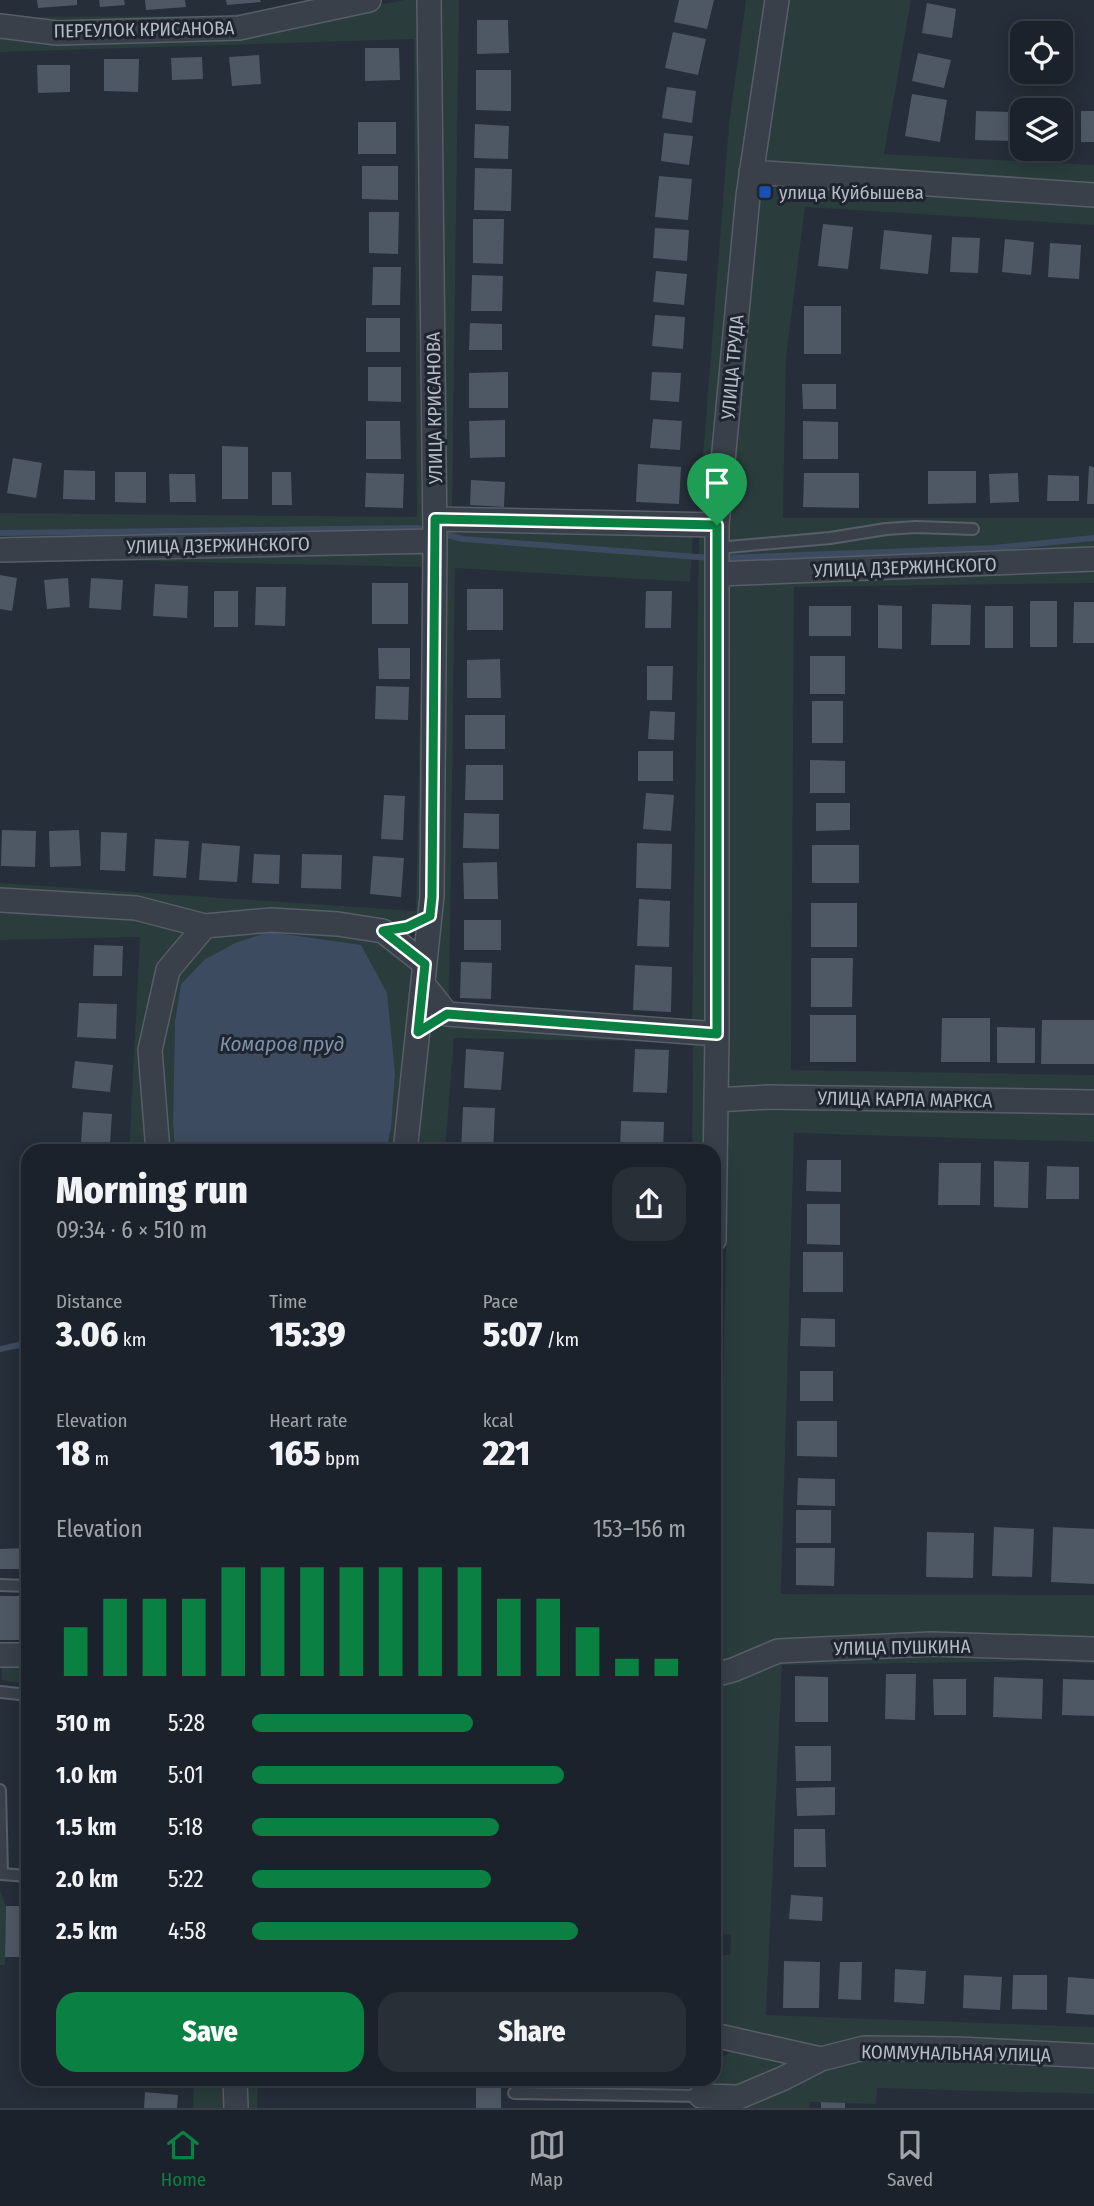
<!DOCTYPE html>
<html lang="en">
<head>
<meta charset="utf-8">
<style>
  body { margin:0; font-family:"Fira Sans Condensed",sans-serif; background:#292f37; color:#f1f3f6; height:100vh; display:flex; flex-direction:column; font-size:26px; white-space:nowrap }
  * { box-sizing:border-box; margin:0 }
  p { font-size:23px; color:#a0a4a9 }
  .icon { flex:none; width:38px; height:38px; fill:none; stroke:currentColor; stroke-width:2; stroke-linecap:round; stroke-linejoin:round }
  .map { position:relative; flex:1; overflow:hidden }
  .drawer { position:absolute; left:21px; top:1144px; width:700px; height:942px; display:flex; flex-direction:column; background:#1c222b; border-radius:21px; box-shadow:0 4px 18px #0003,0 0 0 2px #3a3f47 }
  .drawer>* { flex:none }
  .fabs { position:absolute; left:1010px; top:21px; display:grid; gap:14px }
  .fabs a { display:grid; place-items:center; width:63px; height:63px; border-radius:14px; background:#1c222b; box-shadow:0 4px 18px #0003,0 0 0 2px #3a3f47; font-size:35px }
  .pin { position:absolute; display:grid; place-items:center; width:60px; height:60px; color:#fff; margin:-72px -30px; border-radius:50% 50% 50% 0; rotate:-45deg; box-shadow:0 0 7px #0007 }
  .pin .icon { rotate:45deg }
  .round { display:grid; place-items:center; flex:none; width:74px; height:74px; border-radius:21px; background:#292f37 }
  .overview { display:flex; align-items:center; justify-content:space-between; height:119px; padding:0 35px }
  h1 { font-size:38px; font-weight:800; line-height:52px }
  .stats { display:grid; grid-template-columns:repeat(3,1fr); gap:10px; height:119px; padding:7px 35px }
  .stats div { display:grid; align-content:center }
  .stats b { font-size:35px; font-weight:800 }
  .stats small { font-size:19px; font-weight:400 }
  .stats p { font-size:19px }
  .chart { height:196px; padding:14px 35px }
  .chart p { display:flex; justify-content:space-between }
  .chart svg { width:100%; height:126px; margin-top:7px; stroke:#0b8043; stroke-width:6 }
  .primary-button { display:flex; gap:14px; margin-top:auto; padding:14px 35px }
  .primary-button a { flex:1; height:80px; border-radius:21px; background:#0b8043; color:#fff; font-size:28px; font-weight:800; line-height:80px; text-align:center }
  .primary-button a+a { background:#292f37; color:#f1f3f6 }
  ul { padding:0 35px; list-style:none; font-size:23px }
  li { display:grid; grid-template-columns:112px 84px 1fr; align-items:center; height:52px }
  li i { height:18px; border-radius:9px; background:#0b8043 }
  .tabs { display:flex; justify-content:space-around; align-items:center; height:98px; border-top:2px solid #3a3f47; background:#1c222b; font-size:19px; color:#a0a4a9 }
  .tabs a { display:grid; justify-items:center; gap:4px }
  .tabs .selected { color:#0b8043 }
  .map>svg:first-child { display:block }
  .green { fill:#2a3c3c }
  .water { fill:#3d4b60 }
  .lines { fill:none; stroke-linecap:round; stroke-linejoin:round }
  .stream { stroke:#3d4b60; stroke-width:6 }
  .building { fill:#4e5865 }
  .lane-casing { stroke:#575e68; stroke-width:14 }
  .street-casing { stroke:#575e68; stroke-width:26 }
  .lane { stroke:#39404a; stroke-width:10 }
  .street { stroke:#39404a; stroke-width:23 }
  .route-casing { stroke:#fff; stroke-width:14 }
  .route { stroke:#0b8043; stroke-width:9 }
  .transit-dot { fill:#1a4fb4; stroke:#1e252e; stroke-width:2.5 }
  .labels { text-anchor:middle; stroke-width:6; stroke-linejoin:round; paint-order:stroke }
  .street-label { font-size:19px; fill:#b4bbc5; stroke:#1e252e }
  .poi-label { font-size:19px; fill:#b4bbc5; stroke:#1e252e; text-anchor:start }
  .water-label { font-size:21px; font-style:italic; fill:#7f91aa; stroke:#1e252e }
</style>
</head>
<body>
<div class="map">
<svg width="1094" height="2108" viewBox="0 0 1094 2108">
  <rect width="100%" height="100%" fill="#252e39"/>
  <!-- green -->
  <path class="green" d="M 314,0 L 344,0 L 238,24 L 58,27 L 0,17 L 227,16 Z
    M 404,0 L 424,0 L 431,536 L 0,547 L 0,513 L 417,517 L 414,39 L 0,52 L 0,32 L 239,33 Z
    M 435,0 L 459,0 L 452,511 L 440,515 Z
    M 746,0 L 767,0 L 709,517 L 698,520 L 729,124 Z
    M 787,0 L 911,0 L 884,154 L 1094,165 L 1094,187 L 763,163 Z
    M 761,184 L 1094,203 L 1094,225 L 805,207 L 786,358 L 783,518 L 1094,518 L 1094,555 L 725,566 L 725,552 L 887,533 L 976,527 L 831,535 L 731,544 L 725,540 L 754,193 Z
    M 440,526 L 693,530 L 690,582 L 455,568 L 449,1002 L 683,1019 L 684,1026 L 449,1009 L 428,981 Z
    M 699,531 L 708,535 L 706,1021 L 692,1027 Z
    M 431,548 L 425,913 L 406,924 L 384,927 L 206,922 L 0,896 L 0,883 L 416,911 L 423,567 L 0,558 Z
    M 1094,563 L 1094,583 L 794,587 L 791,1070 L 1094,1075 L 1094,1097 L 727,1089 L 726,584 Z
    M 0,906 L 133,916 L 196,930 L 164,968 L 153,1151 L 129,1151 L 140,937 L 0,940 Z
    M 270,924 L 382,937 L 415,966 L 399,1151 L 386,1151 L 391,1128 L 204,960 L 181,984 L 175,1021 L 173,1123 L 175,1151 L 163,1151 L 156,1051 L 174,972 L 211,931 Z
    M 449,1020 L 685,1042 L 454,1038 L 445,1151 L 411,1152 L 423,1038 Z
    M 693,1036 L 704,1044 L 705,1151 L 692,1152 Z
    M 745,1106 L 1094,1109 L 1094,1142 L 794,1133 L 781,1594 L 1094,1595 L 1094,1644 L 717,1664 L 729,1109 Z
    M 933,1648 L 1094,1655 L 1094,1664 L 1046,1661 L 782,1665 L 766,2015 L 1094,2027 L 1094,2051 L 822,2051 L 733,2033 L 714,2013 L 714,1964 L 723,1955 L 730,1955 L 731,1935 L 724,1934 L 714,1919 L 717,1682 L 779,1656 Z
    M 1,1664 L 28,1665 L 28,1685 L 2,1680 Z
    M 0,1891 L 6,1906 L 5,1965 L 0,1965 Z
    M 735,2048 L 1094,2061 L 1094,2094 L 877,2088 L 876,2104 L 810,2102 L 809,2108 L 713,2108 L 714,2064 Z
    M 194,2079 L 226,2079 L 227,2108 L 193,2108 Z
    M 244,2079 L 258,2079 L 257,2108 L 245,2108 Z"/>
  <!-- water -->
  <path class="water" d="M 269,932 L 361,945 L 387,993 L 395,1073 L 391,1128 L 386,1151 L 175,1151 L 173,1123 L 175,1021 L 181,984 L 204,960 L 235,943 Z"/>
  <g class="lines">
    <!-- stream -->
    <path class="stream" d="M 0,533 L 418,528 L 429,531
      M 440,533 L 463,539 L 711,558
      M 722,558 L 994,548 L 1094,538
      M 0,1349 L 28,1343"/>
  </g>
  <!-- building -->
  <path class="building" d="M 37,0 L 77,0 L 77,5 L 38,8 Z
    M 99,0 L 124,0 L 125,5 L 100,7 Z
    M 145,0 L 185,0 L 186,7 L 146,10 Z
    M 226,0 L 260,0 L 261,2 L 227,5 Z
    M 679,0 L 714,0 L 707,29 L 674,22 Z
    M 927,3 L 956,9 L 952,38 L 922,33 Z
    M 477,20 L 508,20 L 509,53 L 477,54 Z
    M 673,32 L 706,39 L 698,75 L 665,68 Z
    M 365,48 L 399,48 L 400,80 L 365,81 Z
    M 918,53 L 951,60 L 944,88 L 912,81 Z
    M 259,55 L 261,84 L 232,86 L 229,57 Z
    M 202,57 L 203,79 L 172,80 L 171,58 Z
    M 104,59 L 139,59 L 138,92 L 104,91 Z
    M 37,65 L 70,65 L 70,92 L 38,93 Z
    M 476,70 L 511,70 L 511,111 L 476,110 Z
    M 667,87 L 696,91 L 692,123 L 662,118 Z
    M 912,94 L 947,100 L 940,142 L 905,136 Z
    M 976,111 L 1013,112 L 1012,141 L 975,140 Z
    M 1081,111 L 1094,111 L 1094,142 L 1081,142 Z
    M 1060,114 L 1065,114 L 1063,145 L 1060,145 Z
    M 358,122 L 396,122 L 396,154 L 358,154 Z
    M 475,124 L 509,126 L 508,159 L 474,158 Z
    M 664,133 L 693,136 L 689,165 L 661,161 Z
    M 362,166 L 398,166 L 398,200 L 362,199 Z
    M 475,168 L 512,169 L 511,211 L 474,210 Z
    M 659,176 L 692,179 L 688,220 L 655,217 Z
    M 369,212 L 399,212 L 398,254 L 369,253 Z
    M 473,219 L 504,219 L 503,264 L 473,263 Z
    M 823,224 L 853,227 L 848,269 L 818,266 Z
    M 655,228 L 689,230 L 687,261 L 653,258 Z
    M 884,230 L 932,235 L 928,274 L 880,269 Z
    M 952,237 L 980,238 L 978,273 L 950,272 Z
    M 1005,239 L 1034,242 L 1031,275 L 1002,272 Z
    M 1050,243 L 1081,245 L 1079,279 L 1048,277 Z
    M 373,267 L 401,267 L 400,305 L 372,305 Z
    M 656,271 L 687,274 L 684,305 L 653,302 Z
    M 472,275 L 503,276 L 502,311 L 471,311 Z
    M 804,306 L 841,306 L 841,354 L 804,354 Z
    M 655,315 L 685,317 L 683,349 L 652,346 Z
    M 366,318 L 400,318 L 400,352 L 366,352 Z
    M 470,323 L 502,324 L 502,350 L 469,350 Z
    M 368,367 L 401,367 L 401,402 L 368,401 Z
    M 508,372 L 508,408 L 469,408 L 469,373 Z
    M 652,372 L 681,373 L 679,402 L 650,400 Z
    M 802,384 L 836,384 L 836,409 L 803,409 Z
    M 653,419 L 682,421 L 680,450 L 650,448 Z
    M 505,420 L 505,457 L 470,458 L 469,421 Z
    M 366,421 L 400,421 L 401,459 L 366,459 Z
    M 803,421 L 838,422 L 838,459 L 803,459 Z
    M 222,446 L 248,447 L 248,499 L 222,499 Z
    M 13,458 L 42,463 L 36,498 L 7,493 Z
    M 638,464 L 681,467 L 679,504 L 636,502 Z
    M 1089,466 L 1094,467 L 1094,504 L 1087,504 Z
    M 64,470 L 95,471 L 95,500 L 63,499 Z
    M 928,471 L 976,471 L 976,503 L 928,504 Z
    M 115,472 L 146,472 L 146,503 L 115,502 Z
    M 272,472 L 291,472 L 292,505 L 272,505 Z
    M 366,473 L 404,474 L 403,508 L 365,507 Z
    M 804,473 L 859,473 L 859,508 L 803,507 Z
    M 1018,473 L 1019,502 L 990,503 L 989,474 Z
    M 169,474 L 195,474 L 196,502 L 170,502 Z
    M 1048,475 L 1079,476 L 1079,501 L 1047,501 Z
    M 471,480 L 505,482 L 504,507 L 470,505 Z
    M 0,575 L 17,578 L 12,611 L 0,609 Z
    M 68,578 L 70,607 L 47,609 L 44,580 Z
    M 91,578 L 123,580 L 121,610 L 89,608 Z
    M 372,583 L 408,583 L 408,624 L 372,624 Z
    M 155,584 L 188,586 L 187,618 L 153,616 Z
    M 256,587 L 286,587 L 285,626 L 255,625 Z
    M 467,589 L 503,589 L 503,630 L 467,630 Z
    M 214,591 L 238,591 L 238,627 L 214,627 Z
    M 646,591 L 672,591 L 671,628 L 645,628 Z
    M 1030,601 L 1057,601 L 1057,647 L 1030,647 Z
    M 1074,602 L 1094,602 L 1094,643 L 1073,643 Z
    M 932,604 L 971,605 L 970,645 L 931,645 Z
    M 878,605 L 902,606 L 902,649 L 878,648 Z
    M 809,606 L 851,606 L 851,636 L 809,636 Z
    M 985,606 L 1013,606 L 1013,648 L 985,648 Z
    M 378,648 L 410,648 L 410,679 L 379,679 Z
    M 810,656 L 845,656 L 845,694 L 810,694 Z
    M 500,659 L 501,698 L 467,698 L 467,660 Z
    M 647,666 L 673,666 L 672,700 L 647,700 Z
    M 376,686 L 409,687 L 408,720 L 375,719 Z
    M 812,701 L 843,701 L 843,743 L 812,743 Z
    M 650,711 L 675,712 L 674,740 L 648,739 Z
    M 465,715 L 505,715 L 505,749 L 465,749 Z
    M 638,751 L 673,751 L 673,781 L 638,781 Z
    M 810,760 L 845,761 L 845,793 L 810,793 Z
    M 466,765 L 503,765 L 503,800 L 465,800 Z
    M 646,793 L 674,795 L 671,831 L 643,829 Z
    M 384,795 L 405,796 L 403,840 L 381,839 Z
    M 816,803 L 850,803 L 850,830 L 816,831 Z
    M 464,813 L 499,814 L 499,849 L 463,848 Z
    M 2,830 L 36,831 L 35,867 L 1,866 Z
    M 79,830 L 81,866 L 50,867 L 49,831 Z
    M 101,832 L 127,833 L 125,871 L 100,870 Z
    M 155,839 L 189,841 L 186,878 L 153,876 Z
    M 202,843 L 240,846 L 237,882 L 199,880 Z
    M 637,843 L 672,844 L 671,889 L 636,888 Z
    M 812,845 L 859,845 L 859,883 L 812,883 Z
    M 254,854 L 280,855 L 279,884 L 252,883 Z
    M 302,854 L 342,855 L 341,889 L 301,888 Z
    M 373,856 L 404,858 L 401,897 L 370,894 Z
    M 497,862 L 498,899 L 464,899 L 463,863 Z
    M 639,899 L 670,901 L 669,947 L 637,946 Z
    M 811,903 L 857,903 L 857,947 L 811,947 Z
    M 464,920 L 501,920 L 501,950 L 464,950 Z
    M 94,945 L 123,946 L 122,976 L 93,976 Z
    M 811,958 L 853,958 L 852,1007 L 811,1007 Z
    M 461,962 L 492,963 L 491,999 L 460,998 Z
    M 635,965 L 672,967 L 671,1012 L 633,1010 Z
    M 79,1003 L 117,1004 L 116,1039 L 77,1037 Z
    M 810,1015 L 856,1015 L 856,1062 L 810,1062 Z
    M 942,1018 L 990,1018 L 990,1062 L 941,1062 Z
    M 1042,1020 L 1094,1020 L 1094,1064 L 1041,1064 Z
    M 997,1027 L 1035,1028 L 1035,1063 L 997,1063 Z
    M 466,1049 L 504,1052 L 501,1090 L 464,1088 Z
    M 635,1049 L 669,1050 L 667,1093 L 633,1092 Z
    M 75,1061 L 113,1065 L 110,1092 L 72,1088 Z
    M 463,1107 L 495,1108 L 493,1152 L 461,1152 Z
    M 83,1112 L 112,1114 L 110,1144 L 81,1143 Z
    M 621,1121 L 664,1122 L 663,1152 L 620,1152 Z
    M 807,1160 L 841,1160 L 841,1192 L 806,1191 Z
    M 994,1161 L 1029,1162 L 1028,1208 L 994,1207 Z
    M 939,1163 L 981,1163 L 980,1205 L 938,1205 Z
    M 1047,1166 L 1079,1167 L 1079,1199 L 1046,1199 Z
    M 807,1204 L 840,1204 L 840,1245 L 807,1244 Z
    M 803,1252 L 843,1252 L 843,1292 L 803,1292 Z
    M 801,1318 L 835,1319 L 835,1347 L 800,1346 Z
    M 800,1371 L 833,1371 L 833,1401 L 800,1401 Z
    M 797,1421 L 837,1421 L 837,1457 L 797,1456 Z
    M 798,1478 L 835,1479 L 835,1506 L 797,1505 Z
    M 796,1510 L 831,1510 L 831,1543 L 796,1543 Z
    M 994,1527 L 1034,1529 L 1032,1577 L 992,1576 Z
    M 1053,1527 L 1094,1529 L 1094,1584 L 1051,1582 Z
    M 927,1532 L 974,1533 L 973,1578 L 926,1577 Z
    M 28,1548 L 28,1569 L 0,1569 L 0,1549 Z
    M 796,1548 L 835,1548 L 834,1586 L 796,1585 Z
    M 0,1596 L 28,1596 L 28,1640 L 0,1640 Z
    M 886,1674 L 916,1674 L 915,1720 L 885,1719 Z
    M 795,1676 L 828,1677 L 828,1722 L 795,1722 Z
    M 994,1677 L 1043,1679 L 1042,1719 L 993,1717 Z
    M 933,1679 L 966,1679 L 966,1715 L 934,1715 Z
    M 1063,1679 L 1094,1680 L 1094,1716 L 1062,1715 Z
    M 22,1708 L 28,1708 L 28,1863 L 19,1862 Z
    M 795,1746 L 831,1746 L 831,1781 L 796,1781 Z
    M 835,1787 L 835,1815 L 797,1816 L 796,1788 Z
    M 794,1829 L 825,1829 L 826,1867 L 794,1867 Z
    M 791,1895 L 823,1897 L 822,1921 L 789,1919 Z
    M 6,1906 L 27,1906 L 26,1957 L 5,1957 Z
    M 784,1961 L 820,1962 L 819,2008 L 783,2008 Z
    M 840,1962 L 862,1962 L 861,2000 L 838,1999 Z
    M 895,1969 L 926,1971 L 924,2004 L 894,2002 Z
    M 964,1975 L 1002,1977 L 1000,2010 L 963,2008 Z
    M 1013,1975 L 1047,1975 L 1047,2010 L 1012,2009 Z
    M 1068,1977 L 1094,1979 L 1094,2015 L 1066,2013 Z
    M 476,2079 L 501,2079 L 501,2108 L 476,2108 Z
    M 145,2092 L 178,2095 L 177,2108 L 144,2108 Z
    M 821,2102 L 845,2103 L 845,2108 L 821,2108 Z"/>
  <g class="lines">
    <defs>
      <path id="lane" d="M 717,548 L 830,538 L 886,529 L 916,527 L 973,529
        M 0,1585 L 28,1586
        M 0,1692 L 28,1695
        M 0,1790 L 2,1874 L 28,1876
        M 514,2093 L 701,2096"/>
      <path id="street" d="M 0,26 L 57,33 L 239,28 L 369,0
        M 751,172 L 1094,195
        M 435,519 L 717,525
        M 0,550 L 435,541
        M 717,574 L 1094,559
        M 0,900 L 136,908 L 205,926 L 271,920 L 338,924 L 383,931 L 425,964
        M 423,984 L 447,1014 L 717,1034
        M 716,1100 L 767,1097 L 1094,1102
        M 158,1152 L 150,1050 L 168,970 L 205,926
        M 405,1152 L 432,896 L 435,541 L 429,0
        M 714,1240 L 717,1034 L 717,525 L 748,196 L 777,0
        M 0,1655 L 28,1655
        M 714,1675 L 733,1670 L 778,1651 L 931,1644 L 1094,1649
        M 714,2035 L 821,2059
        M 235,2079 L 236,2108
        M 701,2096 L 739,2097 L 784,2078 L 821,2059 L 864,2048 L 958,2049 L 1094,2056"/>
    </defs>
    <!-- lane casing -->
    <use href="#lane" class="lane-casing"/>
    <!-- street casing -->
    <use href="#street" class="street-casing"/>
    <!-- lane -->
    <use href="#lane" class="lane"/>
    <!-- street -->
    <use href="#street" class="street"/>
  </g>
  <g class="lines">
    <defs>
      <path id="route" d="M 435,519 L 717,525 L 717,1034 L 447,1014 L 418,1032 L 425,964 L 383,931 L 407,927 L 430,916 L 432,897 Z"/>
    </defs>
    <!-- route casing -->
    <use href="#route" class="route-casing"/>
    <!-- route -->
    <use href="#route" class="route"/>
  </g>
  <!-- markers -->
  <rect class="transit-dot" x="758" y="185" width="14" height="14" rx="3.5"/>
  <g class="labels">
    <!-- street labels -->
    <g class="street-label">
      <text transform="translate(144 29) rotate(-1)" y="7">ПЕРЕУЛОК КРИСАНОВА</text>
      <text transform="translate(732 367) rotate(-85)" y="7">УЛИЦА ТРУДА</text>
      <text transform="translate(434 408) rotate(-91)" y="7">УЛИЦА КРИСАНОВА</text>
      <text transform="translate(218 545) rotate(-1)" y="7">УЛИЦА ДЗЕРЖИНСКОГО</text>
      <text transform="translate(905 567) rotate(-2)" y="7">УЛИЦА ДЗЕРЖИНСКОГО</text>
      <text transform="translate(905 1099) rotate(1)" y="7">УЛИЦА КАРЛА МАРКСА</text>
      <text transform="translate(902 1647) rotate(-1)" y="7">УЛИЦА ПУШКИНА</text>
      <text transform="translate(956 2053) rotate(1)" y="7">КОММУНАЛЬНАЯ УЛИЦА</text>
    </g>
    <!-- poi labels -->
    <g class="poi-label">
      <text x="779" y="199">улица Куйбышева</text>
    </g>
    <!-- water labels -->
    <g class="water-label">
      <text x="282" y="1051">Комаров пруд</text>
    </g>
  </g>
</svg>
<div class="fabs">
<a><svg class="icon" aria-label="locate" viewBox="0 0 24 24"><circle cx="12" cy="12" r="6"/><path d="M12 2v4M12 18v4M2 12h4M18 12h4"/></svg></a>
<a><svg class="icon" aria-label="layers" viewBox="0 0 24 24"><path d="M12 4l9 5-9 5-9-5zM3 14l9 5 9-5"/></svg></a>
</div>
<div class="pin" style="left:717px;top:525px;background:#1e9e55"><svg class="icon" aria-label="arrive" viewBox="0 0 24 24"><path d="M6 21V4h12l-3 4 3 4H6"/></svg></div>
<section class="drawer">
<div class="overview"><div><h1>Morning run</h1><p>09:34 · 6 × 510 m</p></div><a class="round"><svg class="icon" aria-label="share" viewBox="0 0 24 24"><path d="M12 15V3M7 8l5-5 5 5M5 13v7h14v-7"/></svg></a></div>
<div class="stats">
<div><p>Distance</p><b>3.06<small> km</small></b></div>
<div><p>Time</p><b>15:39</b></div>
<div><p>Pace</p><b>5:07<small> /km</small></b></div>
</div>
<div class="stats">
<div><p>Elevation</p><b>18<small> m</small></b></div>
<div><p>Heart rate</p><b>165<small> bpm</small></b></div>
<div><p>kcal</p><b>221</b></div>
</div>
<div class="chart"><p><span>Elevation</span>153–156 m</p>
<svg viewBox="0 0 160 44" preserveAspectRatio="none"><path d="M5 44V27M15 44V17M25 44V17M35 44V17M45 44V6M55 44V6M65 44V6M75 44V6M85 44V6M95 44V6M105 44V6M115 44V17M125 44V17M135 44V27M145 44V38M155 44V38"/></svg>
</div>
<ul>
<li><b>510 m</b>5:28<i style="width:51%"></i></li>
<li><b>1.0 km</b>5:01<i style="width:72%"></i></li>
<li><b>1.5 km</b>5:18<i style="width:57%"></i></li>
<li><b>2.0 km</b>5:22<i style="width:55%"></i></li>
<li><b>2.5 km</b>4:58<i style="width:75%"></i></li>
</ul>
<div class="primary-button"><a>Save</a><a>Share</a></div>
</section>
</div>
<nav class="tabs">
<a class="selected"><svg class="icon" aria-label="home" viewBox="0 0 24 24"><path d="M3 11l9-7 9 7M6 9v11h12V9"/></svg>Home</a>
<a><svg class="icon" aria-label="map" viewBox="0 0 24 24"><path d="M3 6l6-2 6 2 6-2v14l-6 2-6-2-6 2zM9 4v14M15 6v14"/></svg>Map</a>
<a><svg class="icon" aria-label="saved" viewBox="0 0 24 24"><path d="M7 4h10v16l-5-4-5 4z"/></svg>Saved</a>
</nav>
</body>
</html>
